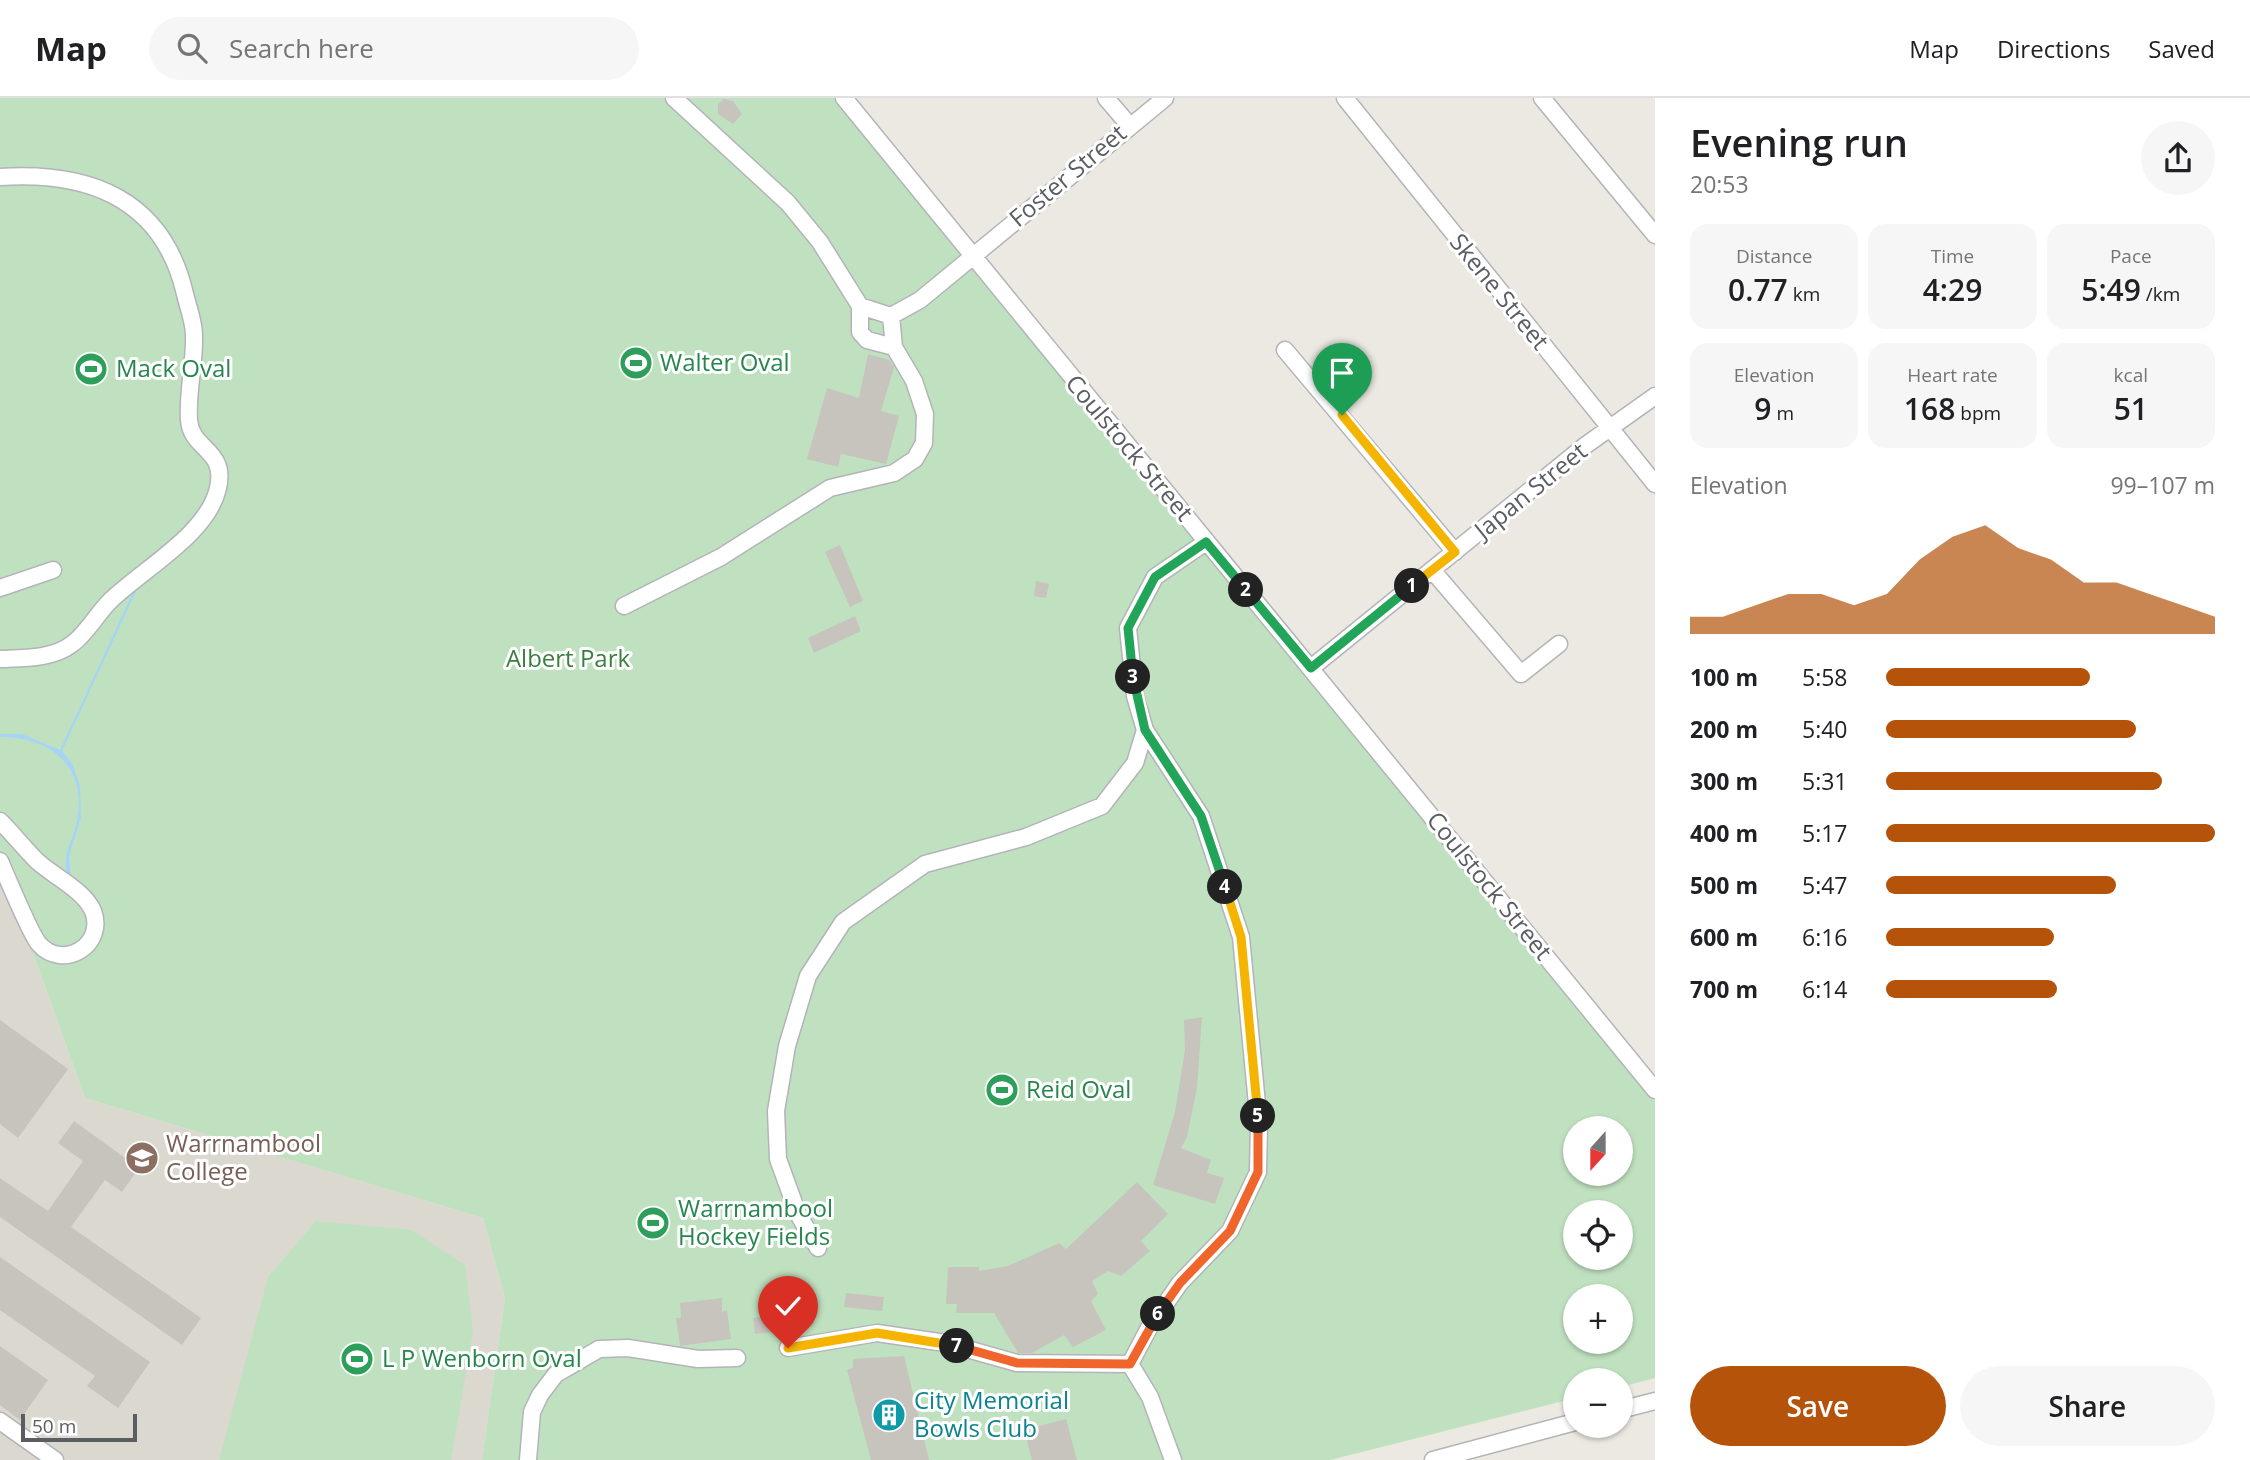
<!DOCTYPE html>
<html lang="en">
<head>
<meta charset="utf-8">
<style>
  body { margin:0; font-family:"Open Sans",sans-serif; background:#f6f6f6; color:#202124; height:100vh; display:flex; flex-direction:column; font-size:26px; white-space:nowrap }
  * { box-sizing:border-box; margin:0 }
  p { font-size:23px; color:#757577 }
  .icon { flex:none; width:38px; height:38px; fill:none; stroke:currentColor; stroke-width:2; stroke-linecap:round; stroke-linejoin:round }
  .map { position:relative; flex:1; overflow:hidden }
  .sheet { display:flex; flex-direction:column; background:#fff; width:595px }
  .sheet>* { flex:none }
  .needle { width:46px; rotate:201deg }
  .fabs { position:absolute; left:1563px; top:1018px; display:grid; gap:14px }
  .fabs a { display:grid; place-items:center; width:70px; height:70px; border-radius:50%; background:#fff; box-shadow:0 2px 5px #0004; font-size:35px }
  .scale { position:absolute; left:21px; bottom:18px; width:116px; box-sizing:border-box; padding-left:7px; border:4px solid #5a5d61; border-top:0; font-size:19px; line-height:24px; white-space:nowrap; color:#5a5d61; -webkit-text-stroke:5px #fff; paint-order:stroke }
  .pin { position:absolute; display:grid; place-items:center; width:60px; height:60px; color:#fff; margin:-72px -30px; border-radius:50% 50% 50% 0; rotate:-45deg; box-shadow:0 0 7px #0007 }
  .pin .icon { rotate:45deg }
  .km { position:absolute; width:35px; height:35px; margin:-18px; border-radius:50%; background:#222; color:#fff; font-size:19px; line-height:35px; text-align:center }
  .round { display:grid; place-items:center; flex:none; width:74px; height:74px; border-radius:37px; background:#f6f6f6 }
  .summary { display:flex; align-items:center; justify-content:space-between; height:119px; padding:0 35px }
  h1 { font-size:38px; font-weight:600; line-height:52px }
  .figures { display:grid; grid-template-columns:repeat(3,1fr); gap:10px; height:119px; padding:7px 35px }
  .figures div { display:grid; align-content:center; border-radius:18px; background:#f6f6f6; text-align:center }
  .figures b { font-size:30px; font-weight:600 }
  .figures small { font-size:19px; font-weight:400 }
  .figures p { font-size:19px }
  .chart { height:196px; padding:14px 35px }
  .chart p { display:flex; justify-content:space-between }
  .chart svg { width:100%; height:126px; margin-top:7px; fill:#b45309; opacity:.7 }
  .primary-button { display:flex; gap:14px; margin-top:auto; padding:14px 35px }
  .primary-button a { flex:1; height:80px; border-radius:42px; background:#b45309; color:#fff; font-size:28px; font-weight:600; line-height:80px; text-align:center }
  .primary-button a+a { background:#f6f6f6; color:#202124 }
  ul { padding:0 35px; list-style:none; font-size:23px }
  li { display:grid; grid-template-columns:112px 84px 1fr; align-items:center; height:52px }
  li i { height:18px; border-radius:9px; background:#b45309 }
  header { display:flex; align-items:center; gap:42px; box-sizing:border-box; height:98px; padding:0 35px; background:#fff; border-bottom:2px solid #e0e0e0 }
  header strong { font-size:33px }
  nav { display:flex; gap:38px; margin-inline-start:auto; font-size:24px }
  .search { width:490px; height:63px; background:#f6f6f6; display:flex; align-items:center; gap:18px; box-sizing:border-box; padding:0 24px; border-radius:38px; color:#757577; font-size:26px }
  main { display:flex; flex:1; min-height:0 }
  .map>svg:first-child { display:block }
  .education { fill:#dbd8d0 }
  .green { fill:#c0e1c0; fill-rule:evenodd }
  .water { fill:#a6d4f7 }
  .building { fill:#c7c4be }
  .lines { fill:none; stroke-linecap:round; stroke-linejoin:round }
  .minor-casing { stroke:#b2b4b8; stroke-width:19 }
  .minor { stroke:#fff; stroke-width:16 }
  .split-1-casing { stroke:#fff; stroke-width:14 }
  .split-2-casing { stroke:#fff; stroke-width:14 }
  .split-3-casing { stroke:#fff; stroke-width:14 }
  .split-4-casing { stroke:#fff; stroke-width:14 }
  .split-5-casing { stroke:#fff; stroke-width:14 }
  .split-6-casing { stroke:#fff; stroke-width:14 }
  .split-7-casing { stroke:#fff; stroke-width:14 }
  .split-8-casing { stroke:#fff; stroke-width:14 }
  .split-1 { stroke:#f5b400; stroke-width:9 }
  .split-2 { stroke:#22a559; stroke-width:9 }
  .split-3 { stroke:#22a559; stroke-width:9 }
  .split-4 { stroke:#22a559; stroke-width:9 }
  .split-5 { stroke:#f5b400; stroke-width:9 }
  .split-6 { stroke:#f0652b; stroke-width:9 }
  .split-7 { stroke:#f0652b; stroke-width:9 }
  .split-8 { stroke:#f5b400; stroke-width:9 }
  .labels { text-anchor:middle; stroke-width:6; stroke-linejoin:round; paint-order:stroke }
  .street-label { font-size:24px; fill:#5a5d61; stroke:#fff }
  .leisure-label { font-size:24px; fill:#27864d; stroke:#fff; text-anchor:start }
  .park-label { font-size:24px; fill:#3b7f3e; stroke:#fff }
  .education-label { font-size:24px; fill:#785e54; stroke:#fff; text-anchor:start }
  .culture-label { font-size:24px; fill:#0d838f; stroke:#fff; text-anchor:start }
</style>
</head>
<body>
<header>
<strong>Map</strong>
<div class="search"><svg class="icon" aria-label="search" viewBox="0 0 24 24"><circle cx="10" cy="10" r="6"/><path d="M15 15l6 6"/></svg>Search here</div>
<nav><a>Map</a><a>Directions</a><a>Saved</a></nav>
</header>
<main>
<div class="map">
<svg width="1655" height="1362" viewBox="0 0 1655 1362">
  <rect width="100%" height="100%" fill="#ebe9e1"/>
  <!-- education -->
  <path class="education" d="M 0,763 L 85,1000 L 483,1120 L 505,1200 L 482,1362 L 0,1362 Z"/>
  <!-- green -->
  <path class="green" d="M 0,0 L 834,0 L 1655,1003 L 1655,1280 L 1621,1289 L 1620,1283 L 1575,1283 L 1575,1300 L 1330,1362 L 482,1362 L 505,1200 L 483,1120 L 85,1000 L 0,763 ZM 1575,1031 L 1620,1031 L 1620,1076 L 1575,1076 ZM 1575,1115 L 1620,1115 L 1620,1160 L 1575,1160 ZM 1575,1199 L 1620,1199 L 1620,1244 L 1575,1244 Z
    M 316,1123 L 412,1132 L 465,1167 L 473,1234 L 451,1362 L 219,1362 L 268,1179 Z"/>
  <!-- water -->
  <path class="water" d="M 145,474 L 62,653 L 73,667 L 80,689 L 81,719 L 69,758 L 72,790 C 57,757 73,749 78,718 C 85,665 48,639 0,639 L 0,636 L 22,636 L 60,652 L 141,477 Z"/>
  <!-- building -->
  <path class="building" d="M 724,1 L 733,3 L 742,16 L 733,26 L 718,16 L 718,6 Z
    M 868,256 L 889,262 L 894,269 L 881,313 L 899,318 L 886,366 L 841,356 L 838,369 L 807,361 L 827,290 L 859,300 Z
    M 840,447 L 863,503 L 850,509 L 825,454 Z
    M 1036,483 L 1049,486 L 1046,500 L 1034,498 Z
    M 855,518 L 861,533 L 814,555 L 808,540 Z
    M 1202,919 L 1197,990 L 1187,1039 L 1181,1050 L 1211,1062 L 1207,1075 L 1224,1080 L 1215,1106 L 1153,1087 L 1175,1014 L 1185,952 L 1184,922 Z
    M 0,922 L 68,971 L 18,1040 L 0,1026 Z
    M 74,1023 L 139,1070 L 122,1094 L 105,1082 L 71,1129 L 201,1220 L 182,1247 L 0,1119 L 0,1080 L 48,1113 L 83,1063 L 58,1045 Z
    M 1137,1084 L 1168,1116 L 1141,1143 L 1150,1153 L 1121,1178 L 1108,1173 L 1092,1183 L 1098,1196 L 1091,1203 L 1106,1232 L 1073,1249 L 1064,1237 L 1032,1255 L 1018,1255 L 994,1215 L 956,1215 L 957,1206 L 946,1206 L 948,1169 L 979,1169 L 979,1173 L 1008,1168 L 1059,1145 L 1066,1151 Z
    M 0,1159 L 150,1264 L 118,1310 L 87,1288 L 95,1278 L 0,1212 Z
    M 846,1195 L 884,1199 L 882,1213 L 844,1209 Z
    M 722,1200 L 722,1214 L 727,1212 L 731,1241 L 680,1248 L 676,1220 L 681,1220 L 680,1205 Z
    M 772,1217 L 775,1234 L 755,1236 L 753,1220 Z
    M 0,1248 L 48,1282 L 20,1322 L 0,1307 Z
    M 904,1258 L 929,1362 L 871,1362 L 847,1272 L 853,1270 L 853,1261 Z
    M 1066,1321 L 1077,1362 L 1032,1362 L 1024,1332 Z"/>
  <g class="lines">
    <defs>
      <path id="minor" d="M 674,0 L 788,105 L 820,144 L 860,208 L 891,218 L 920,202 L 1165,0
        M 844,0 L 1655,992
        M 1106,0 L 1129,27
        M 1345,0 L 1655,386
        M 1542,0 L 1655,137
        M 0,79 C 90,73 163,101 185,196 C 188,209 194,224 194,237 C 195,265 187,294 189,322 C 191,352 227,351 218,390 C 208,436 143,471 110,503 C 97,516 86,536 72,546 C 53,561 23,560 0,561
        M 860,208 L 860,234 L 867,242 L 894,249
        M 1285,252 L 1455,454
        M 1432,472 L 1521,576 L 1559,546
        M 0,490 L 53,472
        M 624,508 L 721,459 L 830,390 L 894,375 L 915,361 L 924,345 L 925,316 L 914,283 L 894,249 L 891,218
        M 1311,570 L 1586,347 L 1655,298
        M 0,723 C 13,736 24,750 37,763 C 53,778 84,792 93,813 C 106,847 63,873 39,846 C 31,837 6,777 0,763
        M 818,1150 L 798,1116 L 778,1061 L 776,1013 L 787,948 L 808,878 L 843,824 L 925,766 L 1026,739 L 1102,708 L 1135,665 L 1145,632
        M 788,1250 L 877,1235 L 946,1245 L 1017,1265 L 1130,1266
        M 1620,1312 L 1655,1303
        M 0,1323 L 55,1362
        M 528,1362 L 532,1314 L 540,1297 L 556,1276 L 599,1251 L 628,1250 L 698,1261 L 737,1260
        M 1173,1362 L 1150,1299 L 1130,1266 L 1150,1228 L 1180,1185 L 1230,1133 L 1258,1074 L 1259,1027 L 1241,839 L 1201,718 L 1145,632 L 1135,598 L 1128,530 L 1155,479 L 1206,444
        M 1433,1362 L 1575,1324"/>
    </defs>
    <!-- minor casing -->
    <use href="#minor" class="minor-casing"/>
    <!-- minor -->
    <use href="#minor" class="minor"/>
  </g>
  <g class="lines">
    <defs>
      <path id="split-1" d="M 1342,317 L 1455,454 L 1412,488"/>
      <path id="split-2" d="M 1246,492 L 1311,570 L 1412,488"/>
      <path id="split-3" d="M 1133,579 L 1128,530 L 1155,479 L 1206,444 L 1246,492"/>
      <path id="split-4" d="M 1133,579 L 1145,632 L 1201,718 L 1225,789"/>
      <path id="split-5" d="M 1225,789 L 1241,839 L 1258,1018"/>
      <path id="split-6" d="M 1158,1216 L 1180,1185 L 1230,1133 L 1258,1074 L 1258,1018"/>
      <path id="split-7" d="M 957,1248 L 1017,1265 L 1130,1266 L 1158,1216"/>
      <path id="split-8" d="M 788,1250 L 877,1235 L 957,1248"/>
    </defs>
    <!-- split-1 casing -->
    <use href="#split-1" class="split-1-casing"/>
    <!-- split-2 casing -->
    <use href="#split-2" class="split-2-casing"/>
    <!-- split-3 casing -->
    <use href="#split-3" class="split-3-casing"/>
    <!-- split-4 casing -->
    <use href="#split-4" class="split-4-casing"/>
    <!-- split-5 casing -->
    <use href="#split-5" class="split-5-casing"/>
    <!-- split-6 casing -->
    <use href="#split-6" class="split-6-casing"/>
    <!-- split-7 casing -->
    <use href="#split-7" class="split-7-casing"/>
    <!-- split-8 casing -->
    <use href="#split-8" class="split-8-casing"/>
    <!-- split-1 -->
    <use href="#split-1" class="split-1"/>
    <!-- split-2 -->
    <use href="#split-2" class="split-2"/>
    <!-- split-3 -->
    <use href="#split-3" class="split-3"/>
    <!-- split-4 -->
    <use href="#split-4" class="split-4"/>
    <!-- split-5 -->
    <use href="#split-5" class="split-5"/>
    <!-- split-6 -->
    <use href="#split-6" class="split-6"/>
    <!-- split-7 -->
    <use href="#split-7" class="split-7"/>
    <!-- split-8 -->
    <use href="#split-8" class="split-8"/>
  </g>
  <!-- icons -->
  <defs>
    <symbol id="stadium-disc" viewBox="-11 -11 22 22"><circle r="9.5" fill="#2e9e5b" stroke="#fff"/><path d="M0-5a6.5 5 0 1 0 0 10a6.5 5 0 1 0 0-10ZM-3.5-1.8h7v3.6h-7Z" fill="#fff"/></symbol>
    <symbol id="school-disc" viewBox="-11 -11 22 22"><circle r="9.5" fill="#8d6e63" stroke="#fff"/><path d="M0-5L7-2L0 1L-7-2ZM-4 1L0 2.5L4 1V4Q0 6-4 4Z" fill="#fff"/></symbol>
    <symbol id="building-disc" viewBox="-11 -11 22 22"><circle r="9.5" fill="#0f9aa8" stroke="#fff"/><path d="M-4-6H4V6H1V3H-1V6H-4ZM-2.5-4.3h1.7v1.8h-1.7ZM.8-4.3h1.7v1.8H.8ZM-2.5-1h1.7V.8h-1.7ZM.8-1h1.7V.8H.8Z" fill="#fff"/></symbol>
  </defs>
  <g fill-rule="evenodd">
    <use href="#stadium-disc" x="617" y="246" width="38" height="38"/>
    <use href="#stadium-disc" x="72" y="252" width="38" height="38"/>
    <use href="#stadium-disc" x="983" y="973" width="38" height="38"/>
    <use href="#school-disc" x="123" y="1041" width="38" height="38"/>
    <use href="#stadium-disc" x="634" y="1106" width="38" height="38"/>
    <use href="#stadium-disc" x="338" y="1242" width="38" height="38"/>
    <use href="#building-disc" x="870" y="1298" width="38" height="38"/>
  </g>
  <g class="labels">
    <!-- street labels -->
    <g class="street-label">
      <text transform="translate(1068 78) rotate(-40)" y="8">Foster Street</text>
      <text transform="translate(1499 194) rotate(51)" y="8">Skene Street</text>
      <text transform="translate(1129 350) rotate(50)" y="8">Coulstock Street</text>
      <text transform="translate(1531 393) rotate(-39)" y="8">Japan Street</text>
      <text transform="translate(1489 788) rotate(51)" y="8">Coulstock Street</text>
    </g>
    <!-- leisure labels -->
    <g class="leisure-label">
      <text x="660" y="273">Walter Oval</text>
      <text x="116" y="279">Mack Oval</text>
      <text x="1026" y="1000">Reid Oval</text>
      <text x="678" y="1119">Warrnambool<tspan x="678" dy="28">Hockey Fields</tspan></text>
      <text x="382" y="1269">L P Wenborn Oval</text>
    </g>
    <!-- park labels -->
    <g class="park-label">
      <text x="568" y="569">Albert Park</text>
    </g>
    <!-- education labels -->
    <g class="education-label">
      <text x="166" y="1054">Warrnambool<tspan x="166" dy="28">College</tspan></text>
    </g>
    <!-- culture labels -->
    <g class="culture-label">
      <text x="914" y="1311">City Memorial<tspan x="914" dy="28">Bowls Club</tspan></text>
    </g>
  </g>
</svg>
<div class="fabs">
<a><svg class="needle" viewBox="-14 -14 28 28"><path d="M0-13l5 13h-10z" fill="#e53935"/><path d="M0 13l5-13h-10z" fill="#757577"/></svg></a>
<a><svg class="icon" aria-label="locate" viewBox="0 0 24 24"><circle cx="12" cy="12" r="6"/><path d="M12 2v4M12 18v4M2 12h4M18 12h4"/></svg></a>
<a>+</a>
<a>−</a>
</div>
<div class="scale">50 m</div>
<div class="pin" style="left:1342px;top:317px;background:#1e9e55"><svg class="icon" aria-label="arrive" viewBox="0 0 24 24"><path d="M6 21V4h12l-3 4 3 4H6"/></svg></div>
<div class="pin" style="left:788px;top:1250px;background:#d93025"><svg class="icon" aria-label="check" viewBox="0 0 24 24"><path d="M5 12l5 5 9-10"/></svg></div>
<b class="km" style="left:1412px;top:488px">1</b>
<b class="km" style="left:1246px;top:492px">2</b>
<b class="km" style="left:1133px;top:579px">3</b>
<b class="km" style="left:1225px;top:789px">4</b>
<b class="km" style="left:1258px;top:1018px">5</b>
<b class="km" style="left:1158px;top:1216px">6</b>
<b class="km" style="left:957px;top:1248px">7</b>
</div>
<section class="sheet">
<div class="summary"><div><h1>Evening run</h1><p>20:53</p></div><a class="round"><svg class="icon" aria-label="share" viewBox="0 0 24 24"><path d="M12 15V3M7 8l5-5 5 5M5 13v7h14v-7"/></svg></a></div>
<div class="figures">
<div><p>Distance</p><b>0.77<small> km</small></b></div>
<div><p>Time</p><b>4:29</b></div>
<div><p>Pace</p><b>5:49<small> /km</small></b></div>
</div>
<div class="figures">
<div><p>Elevation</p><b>9<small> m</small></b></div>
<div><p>Heart rate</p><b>168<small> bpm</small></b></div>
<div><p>kcal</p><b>51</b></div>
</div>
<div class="chart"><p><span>Elevation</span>99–107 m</p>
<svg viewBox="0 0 160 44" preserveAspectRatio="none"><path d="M0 44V38L10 38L20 34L30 30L40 30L50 34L60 30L70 18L80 10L90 6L100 14L110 18L120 26L130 26L140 30L150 34L160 38V44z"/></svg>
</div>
<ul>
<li><b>100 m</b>5:58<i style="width:62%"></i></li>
<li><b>200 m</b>5:40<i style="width:76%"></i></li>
<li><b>300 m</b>5:31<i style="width:84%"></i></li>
<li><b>400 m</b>5:17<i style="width:100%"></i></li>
<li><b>500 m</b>5:47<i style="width:70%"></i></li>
<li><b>600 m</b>6:16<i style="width:51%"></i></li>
<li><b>700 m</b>6:14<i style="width:52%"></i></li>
</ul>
<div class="primary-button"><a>Save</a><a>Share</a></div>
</section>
</main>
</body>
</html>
